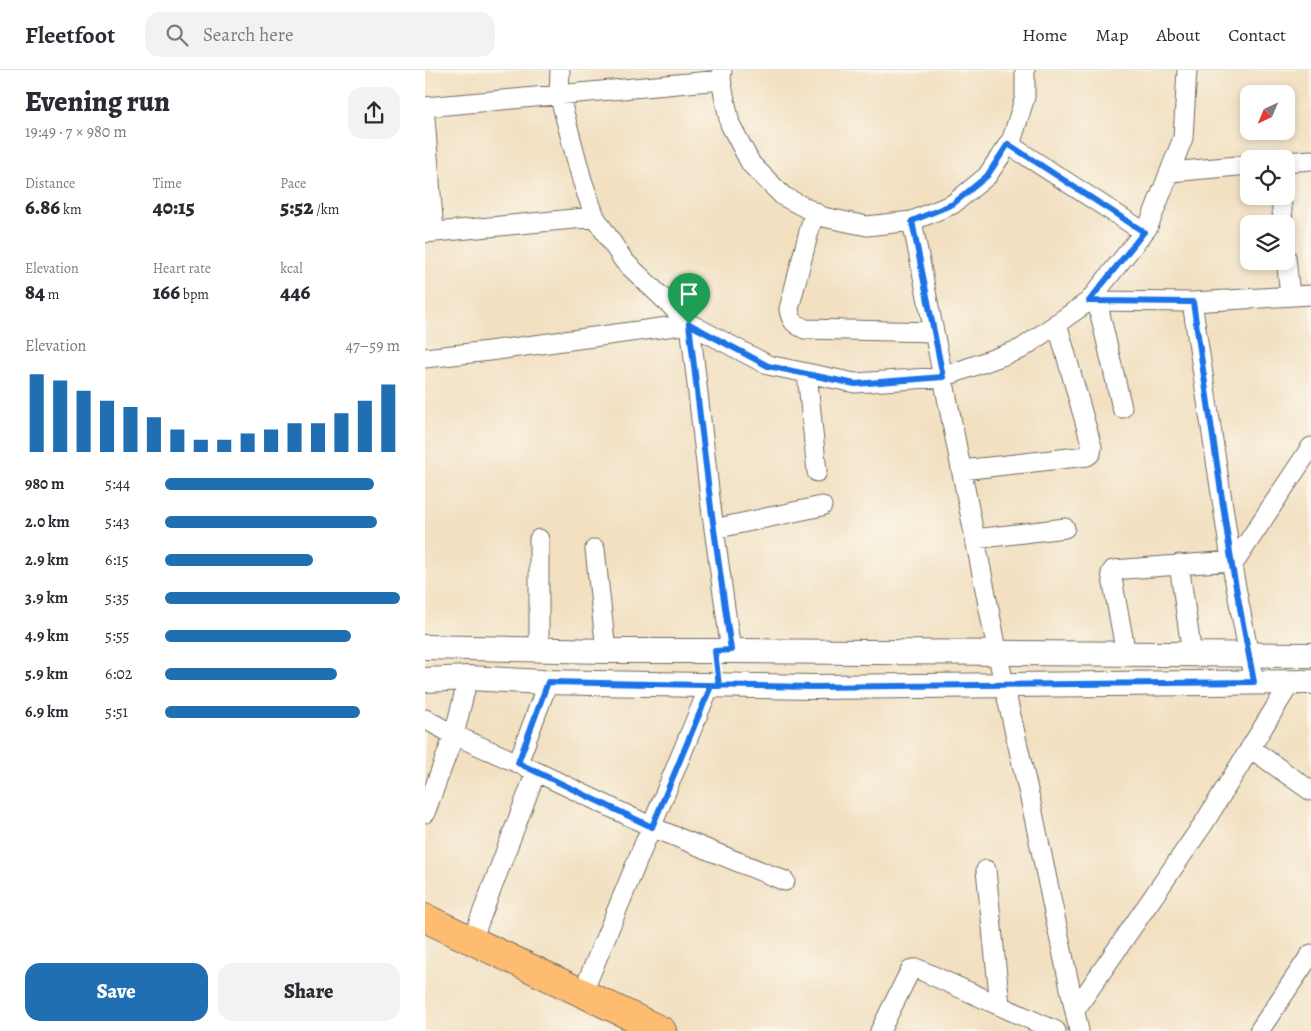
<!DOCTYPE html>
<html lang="en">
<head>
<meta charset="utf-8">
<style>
  body { margin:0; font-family:Alegreya,serif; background:#f2f2f3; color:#2b2b33; height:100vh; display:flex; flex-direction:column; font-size:19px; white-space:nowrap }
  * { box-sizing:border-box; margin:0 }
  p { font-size:16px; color:#7c7c81 }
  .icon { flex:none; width:28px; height:28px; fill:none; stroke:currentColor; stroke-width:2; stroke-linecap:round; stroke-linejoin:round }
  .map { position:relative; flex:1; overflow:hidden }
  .side { display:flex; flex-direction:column; background:#fff; width:425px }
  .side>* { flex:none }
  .needle { width:32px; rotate:224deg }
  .fabs { position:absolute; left:815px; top:15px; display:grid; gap:10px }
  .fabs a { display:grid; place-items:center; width:55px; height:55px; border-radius:10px; background:#fff; box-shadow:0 2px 8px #0003; font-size:25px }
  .pin { position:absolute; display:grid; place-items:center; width:42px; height:42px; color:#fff; margin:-51px -21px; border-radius:50% 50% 50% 0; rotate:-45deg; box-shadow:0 0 5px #0007 }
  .pin .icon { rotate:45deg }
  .round { display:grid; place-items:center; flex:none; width:52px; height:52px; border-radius:15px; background:#f2f2f3 }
  .summary { display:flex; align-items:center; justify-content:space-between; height:85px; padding:0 25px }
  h1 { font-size:28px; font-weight:800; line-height:38px }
  .stats { display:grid; grid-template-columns:repeat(3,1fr); gap:8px; height:85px; padding:5px 25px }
  .stats div { display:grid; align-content:center }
  .stats b { font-size:21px; font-weight:800 }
  .stats small { font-size:14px; font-weight:400 }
  .stats p { font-size:14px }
  .chart { height:140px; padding:10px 25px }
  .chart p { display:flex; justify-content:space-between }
  .chart svg { width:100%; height:90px; margin-top:5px; stroke:#1f6fb2; stroke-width:6 }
  .action { display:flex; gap:10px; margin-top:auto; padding:10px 25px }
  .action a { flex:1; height:58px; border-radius:15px; background:#1f6fb2; color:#fff; font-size:20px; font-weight:800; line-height:58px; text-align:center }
  .action a+a { background:#f2f2f3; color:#2b2b33 }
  ul { padding:0 25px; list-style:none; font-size:16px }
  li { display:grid; grid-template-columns:80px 60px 1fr; align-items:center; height:38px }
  li i { height:12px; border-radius:6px; background:#1f6fb2 }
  header { display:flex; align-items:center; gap:30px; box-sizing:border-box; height:70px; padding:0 25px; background:#fff; border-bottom:1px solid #e1e1e2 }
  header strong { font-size:24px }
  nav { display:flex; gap:28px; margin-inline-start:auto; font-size:18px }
  .search { width:350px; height:45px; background:#f2f2f3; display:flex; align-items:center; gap:12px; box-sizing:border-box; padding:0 18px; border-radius:15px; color:#7c7c81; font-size:19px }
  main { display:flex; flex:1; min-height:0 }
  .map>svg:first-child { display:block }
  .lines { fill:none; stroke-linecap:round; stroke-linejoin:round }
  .minor-casing { stroke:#716a60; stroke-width:21 }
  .tertiary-casing { stroke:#716a60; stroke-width:26 }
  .primary-casing { stroke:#716a60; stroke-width:30 }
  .minor { stroke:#fff; stroke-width:19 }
  .tertiary { stroke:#fff; stroke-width:24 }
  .primary { stroke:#febc70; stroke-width:28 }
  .route-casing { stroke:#fff; stroke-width:10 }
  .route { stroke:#1a73e8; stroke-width:6 }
</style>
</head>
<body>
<header>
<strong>Fleetfoot</strong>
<div class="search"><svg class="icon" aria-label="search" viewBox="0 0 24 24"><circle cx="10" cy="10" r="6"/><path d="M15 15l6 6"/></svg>Search here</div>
<nav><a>Home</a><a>Map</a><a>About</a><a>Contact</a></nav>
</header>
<main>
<section class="side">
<div class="summary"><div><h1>Evening run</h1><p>19:49 · 7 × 980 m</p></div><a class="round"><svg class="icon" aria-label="share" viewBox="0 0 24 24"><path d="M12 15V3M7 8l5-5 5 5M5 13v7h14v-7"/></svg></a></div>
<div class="stats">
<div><p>Distance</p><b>6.86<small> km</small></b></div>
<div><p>Time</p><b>40:15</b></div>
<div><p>Pace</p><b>5:52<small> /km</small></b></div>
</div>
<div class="stats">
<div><p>Elevation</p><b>84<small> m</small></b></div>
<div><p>Heart rate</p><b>166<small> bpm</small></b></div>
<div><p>kcal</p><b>446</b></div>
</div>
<div class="chart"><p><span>Elevation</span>47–59 m</p>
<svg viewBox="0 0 160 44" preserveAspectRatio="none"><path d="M5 44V6M15 44V9M25 44V14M35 44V19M45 44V22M55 44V27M65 44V33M75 44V38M85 44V38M95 44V35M105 44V33M115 44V30M125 44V30M135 44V25M145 44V19M155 44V11"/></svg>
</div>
<ul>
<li><b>980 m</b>5:44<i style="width:89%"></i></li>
<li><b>2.0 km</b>5:43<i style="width:90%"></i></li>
<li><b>2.9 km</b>6:15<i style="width:63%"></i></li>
<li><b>3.9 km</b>5:35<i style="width:100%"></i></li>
<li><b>4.9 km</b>5:55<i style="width:79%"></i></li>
<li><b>5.9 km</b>6:02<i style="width:73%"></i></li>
<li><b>6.9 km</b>5:51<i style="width:83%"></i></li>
</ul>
<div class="action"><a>Save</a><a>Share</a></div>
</section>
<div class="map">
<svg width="886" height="961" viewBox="0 0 886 961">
  <rect width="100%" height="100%" fill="#fbf7ec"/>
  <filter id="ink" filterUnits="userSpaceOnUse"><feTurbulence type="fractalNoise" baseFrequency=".02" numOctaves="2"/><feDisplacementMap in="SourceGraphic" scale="10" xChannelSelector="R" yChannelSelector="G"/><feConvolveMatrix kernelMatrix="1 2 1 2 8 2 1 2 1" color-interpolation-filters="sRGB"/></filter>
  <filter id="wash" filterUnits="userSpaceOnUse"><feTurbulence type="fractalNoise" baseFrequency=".0096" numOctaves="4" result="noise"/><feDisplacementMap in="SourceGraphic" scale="20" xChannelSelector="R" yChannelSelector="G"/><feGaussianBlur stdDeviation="1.12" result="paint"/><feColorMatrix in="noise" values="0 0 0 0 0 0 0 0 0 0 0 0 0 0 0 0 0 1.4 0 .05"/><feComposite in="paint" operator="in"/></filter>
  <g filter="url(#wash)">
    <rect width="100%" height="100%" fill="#f2e0c1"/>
  </g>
  <g filter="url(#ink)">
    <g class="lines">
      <defs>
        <path id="minor" d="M 135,0 L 134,24 L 157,110 L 170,147 L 199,191 L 265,254 L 343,295 L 430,313 L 518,307 L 596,279 L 664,231 L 723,157 L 758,68 L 762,0
          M 297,0 L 296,10 L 305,54 L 326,94 L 358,126 L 398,147 L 442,156 L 487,151 L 528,134 L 562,106 L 587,69 L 600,27 L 600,0
          M 0,37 L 296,10
          M 0,48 L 9,162
          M 583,74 L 719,162
          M 861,92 L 886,90
          M 745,102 L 824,95
          M 856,126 L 858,154
          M 389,142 L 364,239 C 366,251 369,254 380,259 L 509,262
          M 487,151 L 579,615 L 606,733 L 654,961
          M 0,163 L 170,147
          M 861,187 L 865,226
          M 664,231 L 767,232 L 807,496 L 829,612
          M 672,231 L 697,338
          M 767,232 L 886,225
          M 0,288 L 64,281 L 265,254 L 286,437 L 306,581
          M 382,303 L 392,402
          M 537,400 L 662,386 L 666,383 L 667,377 L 632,253
          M 289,459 L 397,436
          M 114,469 L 114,579
          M 550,469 L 640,458
          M 170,479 L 181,581
          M 754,494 L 767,585
          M 807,496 L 886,377
          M 701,584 L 686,503 L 688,500 L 806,491
          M 0,649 L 29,665 L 93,693 L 227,757 L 360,811
          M 825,678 L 886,721
          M 93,693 L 123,612
          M 0,743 L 29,665 L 43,608
          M 561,800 L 575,935
          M 47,870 L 111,702
          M 158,922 L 285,615
          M 650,940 L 779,753 L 866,612
          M 455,961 L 485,901 L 488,899 L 493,899 L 631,961
          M 834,961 L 886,884"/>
        <path id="tertiary" d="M 0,577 L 181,581 L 306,581 L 886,585
          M 0,610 L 43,608 L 117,612 L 389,617 L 886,612"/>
        <path id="primary" d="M 0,848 L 237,961"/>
      </defs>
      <!-- minor casing -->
      <use href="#minor" class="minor-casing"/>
      <!-- tertiary casing -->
      <use href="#tertiary" class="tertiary-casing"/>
      <!-- primary casing -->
      <use href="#primary" class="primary-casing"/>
      <!-- minor -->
      <use href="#minor" class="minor"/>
      <!-- tertiary -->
      <use href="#tertiary" class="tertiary"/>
      <!-- primary -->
      <use href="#primary" class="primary"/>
    </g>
  </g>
  <g class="lines" filter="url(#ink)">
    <defs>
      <path id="route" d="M 264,254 L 286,438 L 306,580 L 290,581 L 294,616 L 286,616 L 227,757 L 93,693 L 123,612 L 388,617 L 829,612 L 807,496 L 768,232 L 664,231 L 719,162 L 583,74 L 562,106 L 528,134 L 487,151 L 518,307 L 430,314 L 343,296 L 264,254"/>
    </defs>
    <!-- route casing -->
    <use href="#route" class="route-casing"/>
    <!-- route -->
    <use href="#route" class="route"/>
  </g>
</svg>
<div class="fabs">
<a><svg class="needle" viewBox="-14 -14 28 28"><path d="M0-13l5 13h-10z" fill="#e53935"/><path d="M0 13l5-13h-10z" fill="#7c7c81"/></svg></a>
<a><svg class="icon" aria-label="locate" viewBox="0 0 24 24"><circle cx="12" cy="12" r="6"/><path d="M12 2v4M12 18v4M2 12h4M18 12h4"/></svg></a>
<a><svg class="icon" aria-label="layers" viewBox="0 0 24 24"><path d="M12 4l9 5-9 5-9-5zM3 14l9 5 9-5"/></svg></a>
</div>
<div class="pin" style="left:264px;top:254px;background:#1e9e55"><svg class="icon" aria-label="arrive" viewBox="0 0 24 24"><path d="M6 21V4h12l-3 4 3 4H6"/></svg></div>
</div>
</main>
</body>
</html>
